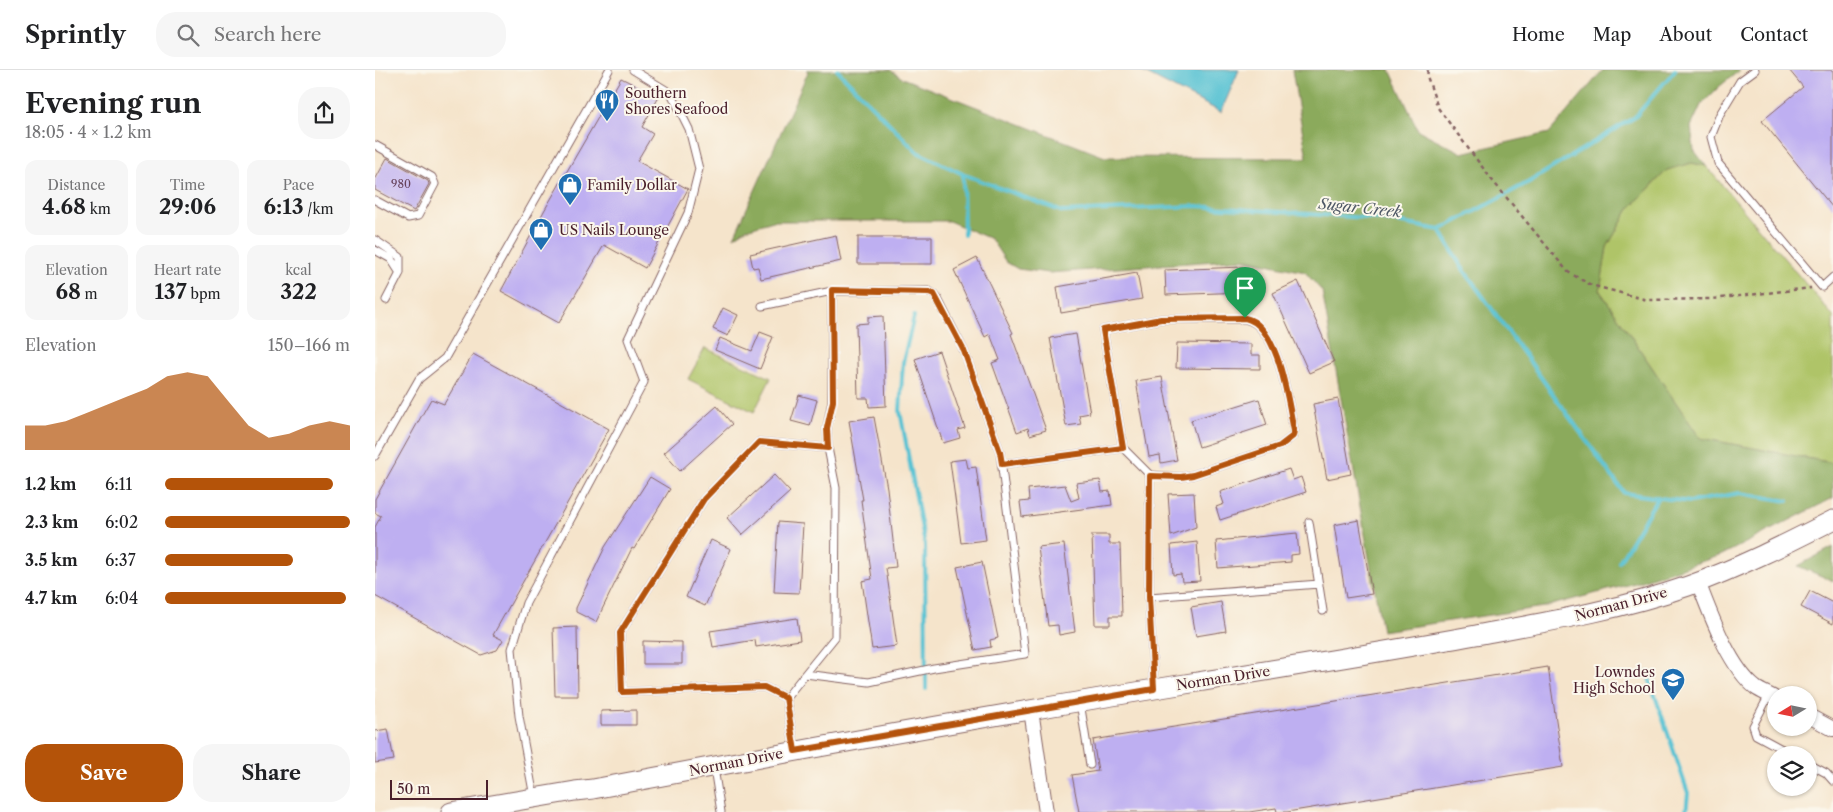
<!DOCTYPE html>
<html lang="en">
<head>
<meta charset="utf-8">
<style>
  body { margin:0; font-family:"Libre Caslon Text",serif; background:#f6f6f6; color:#202124; height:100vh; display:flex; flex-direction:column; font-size:19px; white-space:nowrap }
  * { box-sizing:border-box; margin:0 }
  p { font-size:16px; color:#757577 }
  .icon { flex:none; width:28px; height:28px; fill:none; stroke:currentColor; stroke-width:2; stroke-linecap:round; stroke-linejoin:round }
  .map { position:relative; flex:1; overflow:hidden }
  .details { display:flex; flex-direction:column; background:#fff; width:375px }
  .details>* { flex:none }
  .needle { width:32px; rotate:260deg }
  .fabs { position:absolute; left:1392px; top:616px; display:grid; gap:10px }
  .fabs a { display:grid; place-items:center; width:50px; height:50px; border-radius:50%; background:#fff; box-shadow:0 1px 4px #0004; font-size:25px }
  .scale { position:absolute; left:15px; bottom:12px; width:98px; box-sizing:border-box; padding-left:5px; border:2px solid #4a1f2b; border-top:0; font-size:14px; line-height:18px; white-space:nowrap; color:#4a1f2b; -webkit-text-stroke:4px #fbf7ec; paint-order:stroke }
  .pin { position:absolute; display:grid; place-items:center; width:42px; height:42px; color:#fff; margin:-51px -21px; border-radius:50% 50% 50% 0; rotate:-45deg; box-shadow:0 0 5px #0007 }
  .pin .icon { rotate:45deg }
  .round { display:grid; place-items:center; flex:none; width:52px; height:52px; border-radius:20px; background:#f6f6f6 }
  .headline { display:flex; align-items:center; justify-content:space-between; height:85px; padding:0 25px }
  h1 { font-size:28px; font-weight:800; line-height:38px }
  .metrics { display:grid; grid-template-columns:repeat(3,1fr); gap:8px; height:85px; padding:5px 25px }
  .metrics div { display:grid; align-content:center; border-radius:12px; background:#f6f6f6; text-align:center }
  .metrics b { font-size:21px; font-weight:800 }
  .metrics small { font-size:14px; font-weight:400 }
  .metrics p { font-size:14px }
  .chart { height:140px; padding:10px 25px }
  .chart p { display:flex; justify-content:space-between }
  .chart svg { width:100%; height:90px; margin-top:5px; fill:#b45309; opacity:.7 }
  .action { display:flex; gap:10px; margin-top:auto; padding:10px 25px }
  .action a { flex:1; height:58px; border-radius:20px; background:#b45309; color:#fff; font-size:20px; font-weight:800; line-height:58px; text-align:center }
  .action a+a { background:#f6f6f6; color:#202124 }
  ul { padding:0 25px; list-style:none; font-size:16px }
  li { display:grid; grid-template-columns:80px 60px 1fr; align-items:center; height:38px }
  li i { height:12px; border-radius:6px; background:#b45309 }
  header { display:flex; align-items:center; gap:30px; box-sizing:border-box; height:70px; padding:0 25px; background:#fff; border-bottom:1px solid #e0e0e0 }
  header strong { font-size:24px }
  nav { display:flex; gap:28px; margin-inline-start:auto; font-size:18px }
  .search { width:350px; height:45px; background:#f6f6f6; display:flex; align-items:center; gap:12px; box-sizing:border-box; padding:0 18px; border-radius:20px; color:#757577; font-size:19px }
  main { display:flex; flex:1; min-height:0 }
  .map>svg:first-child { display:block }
  .green { fill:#afc468; stroke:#7c724a }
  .forest { fill:#8baa5c; stroke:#6a6444 }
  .water { fill:#58c2d3; stroke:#51707f }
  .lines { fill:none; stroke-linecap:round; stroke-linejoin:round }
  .stream { stroke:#58c2d3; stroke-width:4 }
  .building { fill:#beaff1 }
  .lane-casing { stroke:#866463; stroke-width:9 }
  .street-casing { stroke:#866463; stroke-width:16 }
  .secondary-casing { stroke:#866463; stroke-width:21 }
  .path { stroke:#866463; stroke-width:2.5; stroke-dasharray:4 4; stroke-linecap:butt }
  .lane { stroke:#fff; stroke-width:7 }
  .street { stroke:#fff; stroke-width:14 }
  .secondary { stroke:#fff; stroke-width:19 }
  .route-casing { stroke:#fff; stroke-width:10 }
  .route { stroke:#b45309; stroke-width:6 }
  .labels { text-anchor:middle; stroke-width:4; stroke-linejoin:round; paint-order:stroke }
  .number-label { font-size:11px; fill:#67435c }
  .poi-label { font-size:14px; fill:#4a1f2b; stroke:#fbf7ec; text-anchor:start }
  .street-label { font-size:14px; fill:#4a1f2b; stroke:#fbf7ec }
  .water-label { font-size:15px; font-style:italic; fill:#4f5866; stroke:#fbf7ec }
</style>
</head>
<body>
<header>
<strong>Sprintly</strong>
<div class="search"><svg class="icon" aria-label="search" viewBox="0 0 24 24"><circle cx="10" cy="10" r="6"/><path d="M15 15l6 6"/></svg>Search here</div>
<nav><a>Home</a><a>Map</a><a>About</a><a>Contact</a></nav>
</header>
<main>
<section class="details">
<div class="headline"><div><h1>Evening run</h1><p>18:05 · 4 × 1.2 km</p></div><a class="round"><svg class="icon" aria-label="share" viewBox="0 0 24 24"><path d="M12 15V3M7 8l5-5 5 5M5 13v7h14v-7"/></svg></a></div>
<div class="metrics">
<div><p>Distance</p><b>4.68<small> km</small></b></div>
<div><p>Time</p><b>29:06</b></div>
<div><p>Pace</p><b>6:13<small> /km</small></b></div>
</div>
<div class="metrics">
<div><p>Elevation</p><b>68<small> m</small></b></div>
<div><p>Heart rate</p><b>137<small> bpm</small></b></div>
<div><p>kcal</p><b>322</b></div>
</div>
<div class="chart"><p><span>Elevation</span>150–166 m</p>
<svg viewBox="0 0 160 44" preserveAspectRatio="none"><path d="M0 44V32L10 32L20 30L30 26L40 22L50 18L60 14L70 8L80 6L90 8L100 20L110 32L120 38L130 36L140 32L150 30L160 32V44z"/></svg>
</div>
<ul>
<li><b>1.2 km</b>6:11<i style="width:91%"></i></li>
<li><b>2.3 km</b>6:02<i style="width:100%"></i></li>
<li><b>3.5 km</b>6:37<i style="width:69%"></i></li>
<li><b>4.7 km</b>6:04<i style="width:98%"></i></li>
</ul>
<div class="action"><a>Save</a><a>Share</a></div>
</section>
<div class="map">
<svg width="1458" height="742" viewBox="0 0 1458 742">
  <rect width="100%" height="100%" fill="#fbf7ec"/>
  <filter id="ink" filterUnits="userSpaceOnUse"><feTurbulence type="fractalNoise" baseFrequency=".02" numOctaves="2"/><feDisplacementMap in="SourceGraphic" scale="10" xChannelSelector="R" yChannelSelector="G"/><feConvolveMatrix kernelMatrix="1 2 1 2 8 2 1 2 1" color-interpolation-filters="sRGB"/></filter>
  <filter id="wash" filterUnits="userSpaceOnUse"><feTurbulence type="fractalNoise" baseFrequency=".0096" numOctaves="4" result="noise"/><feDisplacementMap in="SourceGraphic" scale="20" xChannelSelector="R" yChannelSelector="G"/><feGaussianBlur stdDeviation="1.12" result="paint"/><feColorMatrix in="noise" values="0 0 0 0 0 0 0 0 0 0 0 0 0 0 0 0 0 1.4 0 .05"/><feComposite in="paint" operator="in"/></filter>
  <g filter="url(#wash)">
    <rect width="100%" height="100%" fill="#f5e4cb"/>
    <!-- green -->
    <path class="green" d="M 1317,93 L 1331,96 L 1458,246 L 1458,393 L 1325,368 L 1225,221 L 1232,177 L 1254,139 L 1292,100 Z
      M 330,278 L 396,308 L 379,342 L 313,309 Z"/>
    <!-- forest -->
    <path class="forest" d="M 431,0 L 515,0 L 527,8 L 730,87 L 932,88 L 917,0 L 1015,0 L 1043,60 L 1087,83 L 1174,63 L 1228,0 L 1365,0 L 1345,16 L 1326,35 L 1316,57 L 1319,80 L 1331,96 L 1317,93 L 1292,100 L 1254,139 L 1232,177 L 1225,221 L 1325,368 L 1458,393 L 1458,428 L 1347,485 L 1260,513 L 1169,537 L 1007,561 L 947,221 L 930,202 L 868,189 L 674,203 L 643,199 L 631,192 L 616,169 L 574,151 L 398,151 L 371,159 L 359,167 L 433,2 Z
      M 1458,477 L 1458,511 L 1423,496 Z"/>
    <!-- water -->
    <path class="water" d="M 764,0 L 864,0 L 846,42 Z"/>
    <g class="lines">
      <!-- stream -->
      <path class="stream" d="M 462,0 L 542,82 L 588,104 L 688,142 L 821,136 L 1005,149 L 1065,160 L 1086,196 L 1249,423 L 1315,432 L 1365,423 L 1413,431
        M 588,104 L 589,165
        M 1065,160 L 1154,112 L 1260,47 L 1300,0
        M 539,246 L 528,292 L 525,341 L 550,475 L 551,619
        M 1244,492 L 1283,427
        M 1272,602 L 1313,723 L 1311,742"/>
    </g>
    <g id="blocks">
      <!-- building -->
      <path class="building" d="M 1414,0 L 1458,0 L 1458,138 L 1387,51 L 1428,17 Z
        M 246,8 L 284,27 L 267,57 L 278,64 L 262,91 L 313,119 L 270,198 L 229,175 L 184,253 L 126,221 L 169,141 Z
        M 12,88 L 53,111 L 54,114 L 39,141 L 0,120 L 0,110 Z
        M 461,165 L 466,191 L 386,209 L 383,197 L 378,198 L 375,184 Z
        M 483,167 L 557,167 L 557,194 L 483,194 Z
        M 602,188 L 638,263 L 636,264 L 671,360 L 655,365 L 653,358 L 642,362 L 617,293 L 625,290 L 615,264 L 610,267 L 579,200 Z
        M 868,197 L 869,222 L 791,225 L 790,200 Z
        M 762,203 L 767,229 L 686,243 L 682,217 Z
        M 923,211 L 959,292 L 934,303 L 898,223 Z
        M 348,238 L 363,245 L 353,266 L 338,259 Z
        M 508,246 L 511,336 L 494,337 L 493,328 L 483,328 L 481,254 L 493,253 L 493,247 Z
        M 385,262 L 398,267 L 385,299 L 340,280 L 345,268 L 377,281 Z
        M 701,264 L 715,343 L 704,345 L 706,354 L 691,356 L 675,268 Z
        M 802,273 L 876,274 L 876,285 L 885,285 L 885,299 L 801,298 Z
        M 564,281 L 590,358 L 583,360 L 585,368 L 568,373 L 540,289 Z
        M 98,284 L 234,359 L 118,565 L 128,570 L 122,580 L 106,585 L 0,526 L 0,457 L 6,446 L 0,443 L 0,429 L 56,329 L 69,334 Z
        M 787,307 L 802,390 L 786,393 L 785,385 L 774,387 L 761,311 Z
        M 424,325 L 442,330 L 435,356 L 416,351 Z
        M 884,329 L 892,355 L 824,377 L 816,350 Z
        M 963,329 L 976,404 L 952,409 L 938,334 Z
        M 342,336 L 357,354 L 305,401 L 289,383 Z
        M 499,347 L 512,418 L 521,497 L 511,498 L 522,576 L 497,579 L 487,511 L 497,509 L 486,430 L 488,430 L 474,351 Z
        M 591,389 L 593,398 L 601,397 L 611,470 L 586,473 L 575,391 Z
        M 914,399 L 918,410 L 926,407 L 931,422 L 845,450 L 841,437 L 849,434 L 845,422 Z
        M 399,405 L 415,422 L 367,465 L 352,448 Z
        M 275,407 L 295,419 L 259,479 L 257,478 L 221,552 L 201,542 L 201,538 L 230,477 Z
        M 725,410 L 727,422 L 735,421 L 737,435 L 647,447 L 645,432 L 654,431 L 653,419 L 690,415 L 696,431 L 704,428 L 701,413 Z
        M 819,423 L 821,457 L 796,466 L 793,424 Z
        M 984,450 L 997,524 L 971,528 L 959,455 Z
        M 403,452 L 428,454 L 424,523 L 399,522 Z
        M 922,463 L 924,484 L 916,485 L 916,492 L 843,498 L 841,471 Z
        M 717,465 L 734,465 L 734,474 L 745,474 L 747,546 L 735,546 L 735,555 L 720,555 Z
        M 336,470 L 356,479 L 330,536 L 311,527 Z
        M 822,472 L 825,511 L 807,512 L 806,504 L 798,505 L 796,475 Z
        M 689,474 L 700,562 L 684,565 L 683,555 L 673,556 L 663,477 Z
        M 607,492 L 623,568 L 615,570 L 616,577 L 600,580 L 582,497 Z
        M 1435,521 L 1458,533 L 1458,554 L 1426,537 Z
        M 846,532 L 851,561 L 821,566 L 816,537 Z
        M 422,548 L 425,570 L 381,577 L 380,570 L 338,577 L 335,561 Z
        M 202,557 L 203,626 L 180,626 L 178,558 Z
        M 268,571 L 307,572 L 307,594 L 268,594 Z
        M 1173,597 L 1188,697 L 912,742 L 902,742 L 901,738 L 874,742 L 704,742 L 697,705 L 723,701 L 718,670 Z
        M 261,640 L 261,655 L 226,655 L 226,641 Z
        M 13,659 L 19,690 L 0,693 L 0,661 Z"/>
    </g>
  </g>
  <g filter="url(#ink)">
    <use href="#blocks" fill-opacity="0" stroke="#866463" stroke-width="1"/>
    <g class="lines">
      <defs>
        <path id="lane" d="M 1380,0 L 1365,11 L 1345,44 L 1336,67 L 1343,93 L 1447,217 L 1458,207
          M 0,75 L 57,107 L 60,114 L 43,146 L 33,148 L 0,130
          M 0,170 L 25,187 L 25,203
          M 0,180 L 16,189 L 25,203 L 11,230
          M 457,221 L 554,221 L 559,224 L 563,229 L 589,281 L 625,382 L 650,584 L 559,598 L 494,612 L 430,604 L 460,567 L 461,418 L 453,378 L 452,358 L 457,331 Z
          M 387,236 L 457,221
          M 0,386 L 44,309 L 70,288 L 234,0
          M 627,394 L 748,378
          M 775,405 L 806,407 L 818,405 L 905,376 L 918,366 L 919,361 C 913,332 904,255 870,249 L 786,249 L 728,260 L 748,378 L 775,405 L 774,527 L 779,619
          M 934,452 L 948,541
          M 774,527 L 944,514
          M 1394,625 L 1378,656 L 1381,665 L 1418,685
          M 411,628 L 389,617 L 247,622 L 245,563 L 329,429 L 384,372 L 453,378
          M 705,632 L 715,695
          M 420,681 L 411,628 L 430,604
          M 1434,694 L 1451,703 L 1458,711
          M 339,698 L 346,742
          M 159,727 L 144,646 L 137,579 L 151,533 L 269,312 L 253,269 L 313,143 L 324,99 L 314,59 L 296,23 L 258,0"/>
        <path id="street" d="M 1323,512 C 1335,543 1354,597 1381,618 C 1387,622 1395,625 1401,629
          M 656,640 L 671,742
          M 1434,646 L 1458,659"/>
        <path id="secondary" d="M 76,742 L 200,721 L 218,719 C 413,682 608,647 804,615 C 903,599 1002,583 1101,565 C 1172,552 1244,540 1313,516 C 1363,498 1411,474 1458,450"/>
      </defs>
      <!-- lane casing -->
      <use href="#lane" class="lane-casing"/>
      <!-- street casing -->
      <use href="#street" class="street-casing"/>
      <!-- secondary casing -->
      <use href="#secondary" class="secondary-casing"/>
      <!-- path -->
      <path class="path" d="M 1053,0 L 1052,6 L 1063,38 L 1117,110 L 1193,202 L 1216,215 L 1272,230 L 1337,229 L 1436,218"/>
      <!-- lane -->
      <use href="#lane" class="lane"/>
      <!-- street -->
      <use href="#street" class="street"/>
      <!-- secondary -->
      <use href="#secondary" class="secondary"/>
    </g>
  </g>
  <g class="lines" filter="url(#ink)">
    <defs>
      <path id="route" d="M 457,220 L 554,222 L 559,224 L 589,281 L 625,382 L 627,394 L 748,378 L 728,260 L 786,249 L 870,248 C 904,255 913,332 919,361 L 918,366 L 905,376 L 818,405 L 806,407 L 775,406 L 774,527 L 779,619 L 420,681 L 411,628 L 389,617 L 247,622 L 245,563 L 329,429 L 384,372 L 453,378 L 452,358 L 458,331 Z"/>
    </defs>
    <!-- route casing -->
    <use href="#route" class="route-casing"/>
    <!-- route -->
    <use href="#route" class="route"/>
  </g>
  <!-- icons -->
  <defs>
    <symbol id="restaurant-pin" viewBox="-11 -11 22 30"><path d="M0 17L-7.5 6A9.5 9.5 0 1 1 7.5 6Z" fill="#1f6fb2" stroke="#fbf7ec"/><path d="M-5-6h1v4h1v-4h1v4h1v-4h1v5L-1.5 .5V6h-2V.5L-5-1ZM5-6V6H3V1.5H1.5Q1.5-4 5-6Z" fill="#fff"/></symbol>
    <symbol id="shop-pin" viewBox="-11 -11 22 30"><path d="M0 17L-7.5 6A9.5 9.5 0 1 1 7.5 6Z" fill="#1f6fb2" stroke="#fbf7ec"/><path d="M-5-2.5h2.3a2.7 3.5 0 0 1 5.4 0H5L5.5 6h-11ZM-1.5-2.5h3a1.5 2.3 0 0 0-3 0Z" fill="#fff"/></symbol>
    <symbol id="school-pin" viewBox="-11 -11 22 30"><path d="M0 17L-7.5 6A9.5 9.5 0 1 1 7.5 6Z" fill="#1f6fb2" stroke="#fbf7ec"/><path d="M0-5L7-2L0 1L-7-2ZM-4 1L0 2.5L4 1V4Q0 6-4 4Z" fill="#fff"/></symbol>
  </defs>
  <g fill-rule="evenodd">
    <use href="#restaurant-pin" x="218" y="17" width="28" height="38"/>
    <use href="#shop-pin" x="181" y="101" width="28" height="38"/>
    <use href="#shop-pin" x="152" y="146" width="28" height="38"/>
    <use href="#school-pin" x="1284" y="596" width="28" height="38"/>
  </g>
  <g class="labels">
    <!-- number labels -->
    <g class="number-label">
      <text x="26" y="118">980</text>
    </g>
    <!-- poi labels -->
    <g class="poi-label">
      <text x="250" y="28">Southern<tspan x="250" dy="16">Shores Seafood</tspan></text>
      <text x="212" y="120">Family Dollar</text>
      <text x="184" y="165">US Nails Lounge</text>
      <text x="1280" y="607" text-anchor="end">Lowndes<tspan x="1280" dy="16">High School</tspan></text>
    </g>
    <!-- street labels -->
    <g class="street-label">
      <text transform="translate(1246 534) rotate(-15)" y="5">Norman Drive</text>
      <text transform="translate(848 608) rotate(-9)" y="5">Norman Drive</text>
      <text transform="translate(361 692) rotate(-11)" y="5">Norman Drive</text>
    </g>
    <!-- water labels -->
    <g class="water-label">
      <text transform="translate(985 138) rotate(6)" y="5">Sugar Creek</text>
    </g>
  </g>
</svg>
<div class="fabs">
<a><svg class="needle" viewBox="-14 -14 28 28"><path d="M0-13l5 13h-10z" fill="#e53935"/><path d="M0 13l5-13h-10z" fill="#757577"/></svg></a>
<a><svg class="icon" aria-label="layers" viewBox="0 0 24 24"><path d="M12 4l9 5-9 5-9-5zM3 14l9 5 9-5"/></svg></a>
</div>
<div class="scale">50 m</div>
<div class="pin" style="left:870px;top:248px;background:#1e9e55"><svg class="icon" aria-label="arrive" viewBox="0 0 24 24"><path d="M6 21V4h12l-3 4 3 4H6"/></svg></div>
</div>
</main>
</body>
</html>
